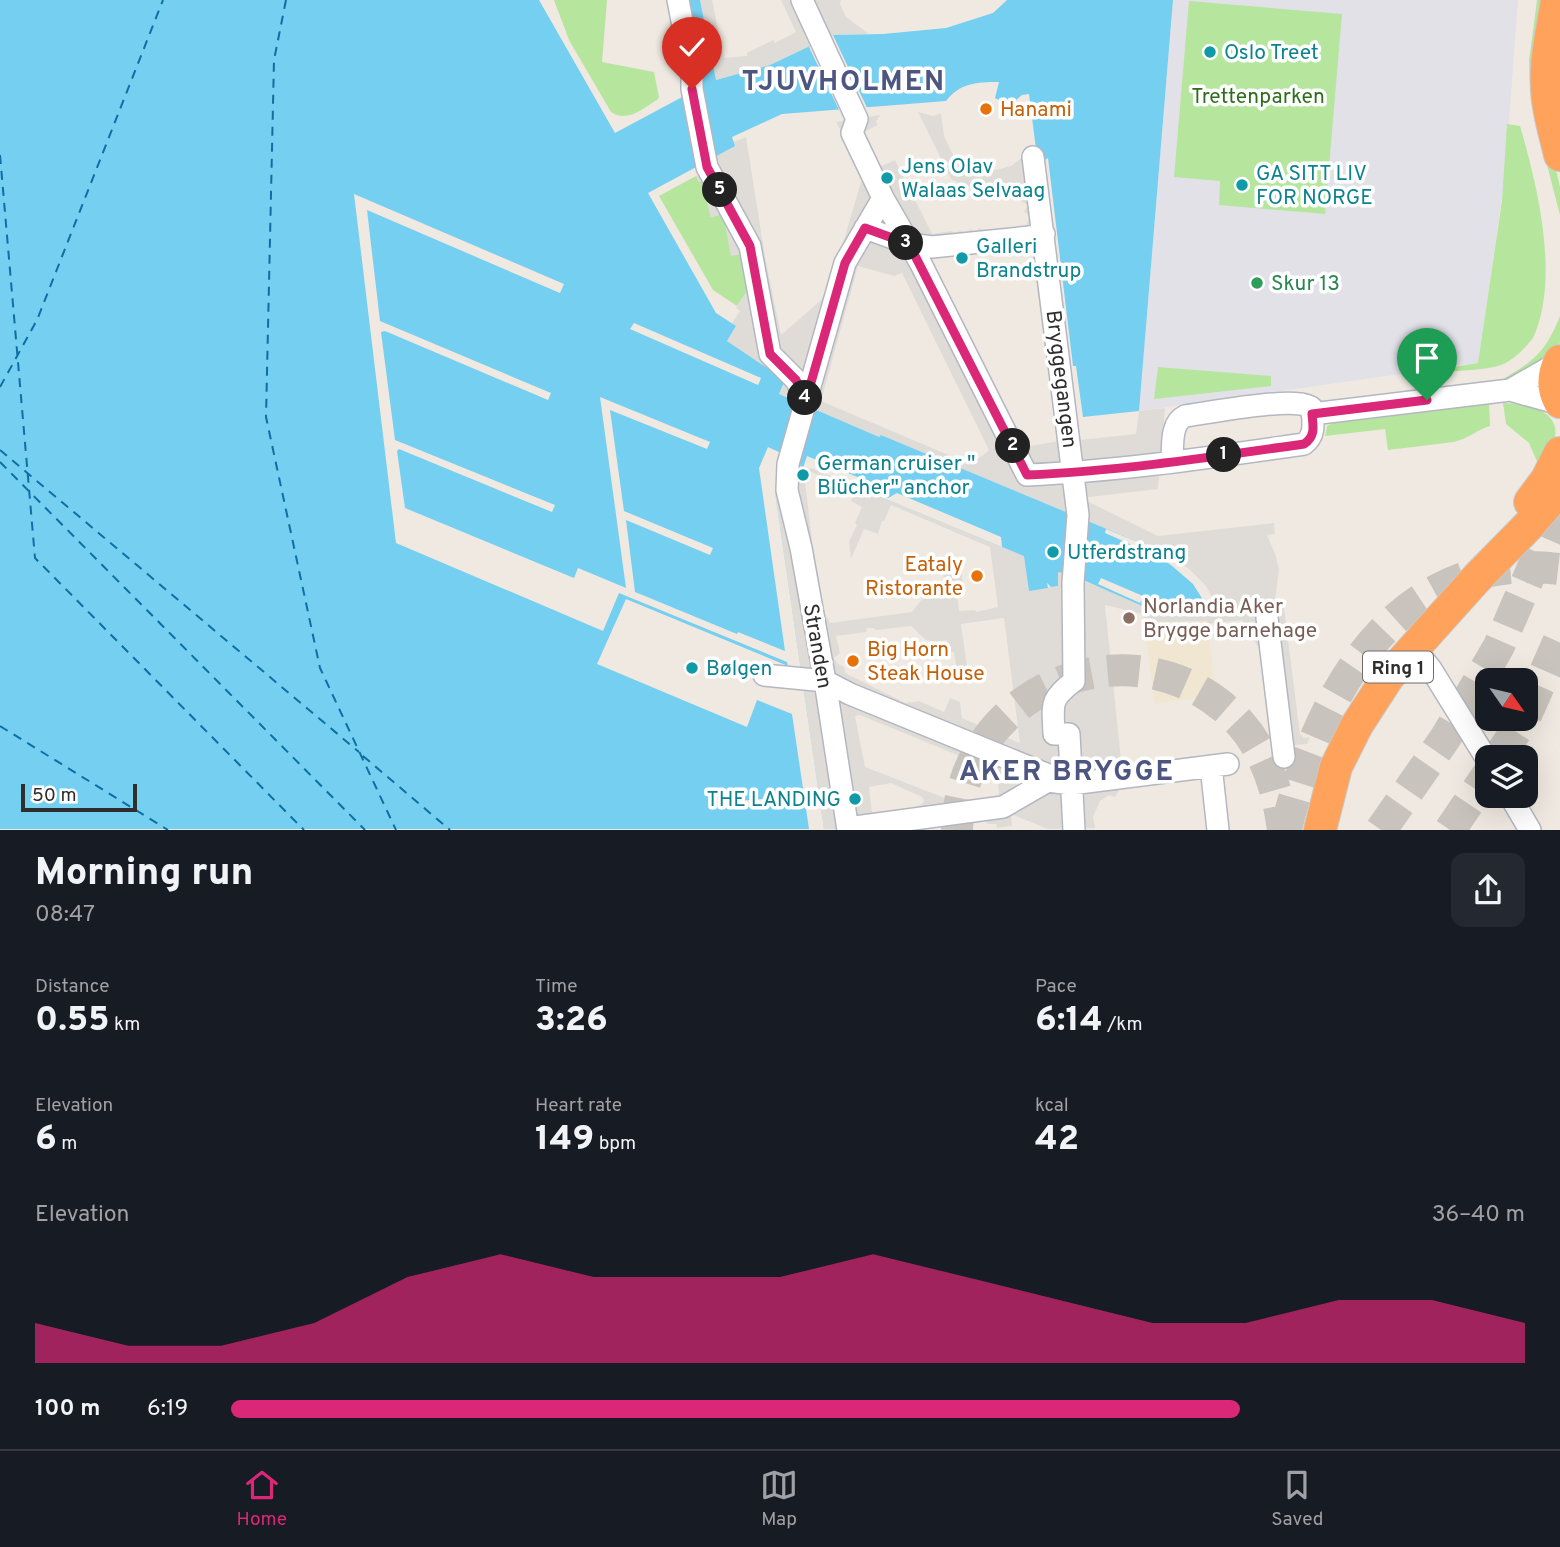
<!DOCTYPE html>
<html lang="en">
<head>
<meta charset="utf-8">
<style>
  body { margin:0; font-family:Overpass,sans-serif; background:#242831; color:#f1f3f6; height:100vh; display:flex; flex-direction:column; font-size:26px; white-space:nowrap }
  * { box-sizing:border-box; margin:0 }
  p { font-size:23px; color:#9ea1a6 }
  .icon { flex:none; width:38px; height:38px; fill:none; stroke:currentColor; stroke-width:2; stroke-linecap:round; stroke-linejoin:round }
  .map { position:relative; height:830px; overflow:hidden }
  .drawer { display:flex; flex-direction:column; background:#171b24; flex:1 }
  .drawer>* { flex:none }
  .needle { width:46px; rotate:124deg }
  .fabs { position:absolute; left:1475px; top:668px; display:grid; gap:14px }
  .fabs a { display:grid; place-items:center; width:63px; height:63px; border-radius:14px; background:#171b24; box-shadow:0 7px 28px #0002; font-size:35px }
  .scale { position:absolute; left:21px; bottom:18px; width:116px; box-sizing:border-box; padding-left:7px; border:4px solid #2e2e2e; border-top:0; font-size:19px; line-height:24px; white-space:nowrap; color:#2e2e2e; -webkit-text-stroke:5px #fff; paint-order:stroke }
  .pin { position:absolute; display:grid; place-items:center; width:60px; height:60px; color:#fff; margin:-72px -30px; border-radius:50% 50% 50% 0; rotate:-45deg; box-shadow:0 0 7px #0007 }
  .pin .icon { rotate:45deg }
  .km { position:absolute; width:35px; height:35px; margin:-18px; border-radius:50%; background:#222; color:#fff; font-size:19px; line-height:35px; text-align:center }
  .round { display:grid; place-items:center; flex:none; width:74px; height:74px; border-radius:14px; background:#242831 }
  .overview { display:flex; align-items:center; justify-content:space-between; height:119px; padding:0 35px }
  h1 { font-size:38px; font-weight:800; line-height:52px }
  .stats { display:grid; grid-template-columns:repeat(3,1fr); gap:10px; height:119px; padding:7px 35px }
  .stats div { display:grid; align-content:center }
  .stats b { font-size:35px; font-weight:800 }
  .stats small { font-size:19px; font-weight:400 }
  .stats p { font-size:19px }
  .chart { height:196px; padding:14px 35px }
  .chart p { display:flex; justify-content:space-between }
  .chart svg { width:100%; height:126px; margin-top:7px; fill:#db2777; opacity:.7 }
  ul { padding:0 35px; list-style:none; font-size:23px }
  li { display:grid; grid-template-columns:112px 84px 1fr; align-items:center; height:52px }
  li i { height:18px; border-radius:9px; background:#db2777 }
  .tab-bar { display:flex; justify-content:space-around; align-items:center; height:98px; border-top:2px solid #363941; background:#171b24; font-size:19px; color:#9ea1a6 }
  .tab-bar a { display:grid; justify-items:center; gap:4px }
  .tab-bar .current { color:#db2777 }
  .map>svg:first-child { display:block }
  .industrial { fill:#e3e1e8 }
  .education { fill:#f0e6d1 }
  .green { fill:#b6e59e }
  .plaza { fill:#dfdcd8; fill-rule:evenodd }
  .water { fill:#75cff0 }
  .pier { fill:#efe9e1 }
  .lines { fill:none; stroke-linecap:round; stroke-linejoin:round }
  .ferry { stroke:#0d6fa3; stroke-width:2; stroke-dasharray:9 7; stroke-linecap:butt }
  .highway-tunnel { stroke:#c8c4bd; stroke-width:32; stroke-dasharray:32 16; stroke-linecap:butt }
  .minor-casing { stroke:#b4b7c1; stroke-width:24 }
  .highway-casing { stroke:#c9c9c9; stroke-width:34 }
  .minor { stroke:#fff; stroke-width:21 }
  .highway { stroke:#ffa35c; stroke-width:32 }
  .route-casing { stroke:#fff; stroke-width:14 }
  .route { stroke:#db2777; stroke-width:9 }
  .culture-dot { fill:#0f9aa8; stroke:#fff; stroke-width:2.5 }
  .food-dot { fill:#e8710a; stroke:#fff; stroke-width:2.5 }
  .leisure-dot { fill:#2e9e5b; stroke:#fff; stroke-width:2.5 }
  .education-dot { fill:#8d6e63; stroke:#fff; stroke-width:2.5 }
  .labels { text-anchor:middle; stroke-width:7; stroke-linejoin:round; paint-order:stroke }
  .shield { fill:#fff; stroke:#6d6d6d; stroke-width:2 }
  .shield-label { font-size:19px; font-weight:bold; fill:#2e2e2e }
  .culture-label { font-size:21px; fill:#0d838f; stroke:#fff; text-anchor:start }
  .park-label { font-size:21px; fill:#2c6e1b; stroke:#fff }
  .food-label { font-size:21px; fill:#c56008; stroke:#fff; text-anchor:start }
  .leisure-label { font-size:21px; fill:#27864d; stroke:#fff; text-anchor:start }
  .street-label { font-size:21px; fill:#2e2e2e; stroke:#fff }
  .education-label { font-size:21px; fill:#785e54; stroke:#fff; text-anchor:start }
  .district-label { font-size:28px; font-weight:bold; letter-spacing:2px; fill:#4d5680; stroke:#fff }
</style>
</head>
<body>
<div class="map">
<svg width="1560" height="830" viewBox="0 0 1560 830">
  <rect width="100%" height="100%" fill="#efe9e1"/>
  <!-- industrial -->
  <path class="industrial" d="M 1173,0 L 1518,0 L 1505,176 L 1478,363 L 1139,411 Z"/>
  <!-- education -->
  <path class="education" d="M 1154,621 L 1181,623 L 1207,621 L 1216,695 L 1155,704 L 1146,638 Z"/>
  <!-- green -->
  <path class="green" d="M 554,0 L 607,0 L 602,62 L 654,72 L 659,97 L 657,100 C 642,109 627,123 611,112 L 569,40 Z
    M 1537,0 L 1549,0 L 1544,120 L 1560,187 L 1560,215 L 1531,103 L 1529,61 Z
    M 1189,1 L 1342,14 L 1325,214 L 1219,205 L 1220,181 L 1174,177 Z
    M 1507,124 L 1520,126 C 1538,187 1560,280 1533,338 C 1525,348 1514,360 1501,365 C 1483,371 1461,370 1442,372 L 1442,369 L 1478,363 L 1502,201 Z
    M 696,176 L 699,182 L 702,181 L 711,217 L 723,214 L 743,254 L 749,289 L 737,306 L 713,290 L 659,196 Z
    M 1560,316 L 1560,343 L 1552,355 L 1515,379 L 1500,381 C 1533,361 1545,354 1560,316 Z
    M 1158,367 L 1271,376 L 1271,386 L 1154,399 Z
    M 1489,403 L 1490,426 C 1477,430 1467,439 1454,442 L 1388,450 L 1385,429 L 1325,436 L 1327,426 L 1336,421 Z
    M 1503,403 C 1523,403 1560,409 1555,437 C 1553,447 1544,457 1539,466 L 1529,443 L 1506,424 Z"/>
  <!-- plaza -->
  <path class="plaza" d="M 700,0 L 712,0 L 724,58 L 747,56 L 747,53 L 773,40 L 775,43 L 796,32 L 781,0 L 841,0 L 840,4 L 846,17 L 869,34 L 833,35 L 770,65 L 716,80 Z
    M 918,112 L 933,116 L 941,113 L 944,136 L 953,155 L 958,159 L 957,162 L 961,165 L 963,163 L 975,170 L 996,170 L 1011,166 L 1023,157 L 1051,231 L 1080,440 L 1136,434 L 1139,411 L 1165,408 L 1158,489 L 1081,498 L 1158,536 L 1274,523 L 1275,534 L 1267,535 L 1276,556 L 1279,570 L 1275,601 L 1283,600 L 1300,734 L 1304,738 L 1310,737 L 1307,744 L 1274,747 L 1261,652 L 1242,620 L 1207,624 L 1207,621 L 1158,622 L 1144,618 L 1143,614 L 1105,605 L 1124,789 L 1119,790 L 1115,797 L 1109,795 L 1100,801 L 1093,817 L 1095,828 L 1048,829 L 1011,814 L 1012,826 L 997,828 L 996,824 L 988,824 L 983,819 L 883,829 L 824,829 L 775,492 L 793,464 L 813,469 L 1025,556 L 1029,590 L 1058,586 L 1058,572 L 1179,616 L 1218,610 L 1175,560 L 1155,549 L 881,435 L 879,438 L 779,394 L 784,380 L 727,341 L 736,327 L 732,323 L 740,311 L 736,308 L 748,289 L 742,254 L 731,256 L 723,214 L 711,217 L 702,181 L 699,182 L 696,176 L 703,173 L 710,159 L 734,146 L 733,142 L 746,137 L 765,257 L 781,335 L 828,294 L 861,182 L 868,181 L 836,122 L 880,115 L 876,122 L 878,125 L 860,134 L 875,169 L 895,160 L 932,234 L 951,231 L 957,235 L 960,230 L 967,234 L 970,229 L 976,233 L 979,228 L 994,233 L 998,228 L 1004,231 L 1007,227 L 1014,231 L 1017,226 L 1023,230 L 1031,216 L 1024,212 L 1028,205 L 1008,194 L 1005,198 L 992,190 L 989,194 L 976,186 L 973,190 L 951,179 ZM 1031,245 L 1059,441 L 1024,447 L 932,260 L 945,252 ZM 858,266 L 894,276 L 902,273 L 989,450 L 978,459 L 970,459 L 965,462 L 821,401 ZM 809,471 L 855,490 L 851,501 L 862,507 L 855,523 L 857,525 L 849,542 L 851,559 L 864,529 L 878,534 L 882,521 L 884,521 L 891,505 L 990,547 L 998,607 L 976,612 L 975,610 L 959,611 L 957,593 L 964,592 L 961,569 L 946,562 L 945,573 L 943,573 L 946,596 L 922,599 L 912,612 L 830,623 L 827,617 L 821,618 L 804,472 ZM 1004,618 L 1020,743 L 962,718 L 960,702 L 950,698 L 944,712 L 919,701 L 905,703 L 845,673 L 844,667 L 838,664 L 834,658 L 840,653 L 836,636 L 866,632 L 867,628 L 873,628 L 876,630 L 911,626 L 926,640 L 937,642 L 947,640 L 949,652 L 954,652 L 957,670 L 968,674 L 961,624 ZM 860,715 L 1001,773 L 998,785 L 1000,803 L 946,810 L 945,798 L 865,767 L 855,716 ZM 891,783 L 922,797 L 924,801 L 922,804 L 894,818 L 872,812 L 869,787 Z"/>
  <!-- water -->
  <path class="water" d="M 0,0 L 539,0 L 615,133 L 699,88 L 681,0 L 700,0 L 716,80 L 770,65 L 833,35 L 883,34 L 946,28 L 993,13 L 1007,0 L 1173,0 L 1139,411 L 1083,417 L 1076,366 L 1073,366 L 1048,158 L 1043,161 L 1037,157 L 1029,94 L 1022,95 L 1009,106 L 995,98 L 999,82 C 977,82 960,83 946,101 L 782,114 L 732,137 L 735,146 L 648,193 L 716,313 L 736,326 L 727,341 L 785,380 L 779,394 L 879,437 L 881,435 L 1155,549 C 1184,565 1204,580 1219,610 L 1194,615 L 1163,615 L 1074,576 L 1058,572 L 1058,586 L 1051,587 L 1047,583 L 1048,588 L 1029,591 L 1024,556 L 813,469 L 793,464 L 795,489 L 775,492 L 824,829 L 0,829 Z"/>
  <!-- pier -->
  <path class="pier" d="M 833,35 L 869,112 L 841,114 L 809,47 Z
    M 354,194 L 564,284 L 560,293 L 367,210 L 380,321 L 551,393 L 548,400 L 385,331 L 381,332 L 395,440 L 555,505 L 552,512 L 399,449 L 397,451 L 405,508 L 574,578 L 578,568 L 626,588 L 600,397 L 710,442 L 707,449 L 610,410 L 624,511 L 713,548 L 710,555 L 626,520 L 635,592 L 737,634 L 738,632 L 785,651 L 759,468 L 768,447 L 781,453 L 793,465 L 795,489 L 775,492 L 824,829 L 809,829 L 792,714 L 757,700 L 747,727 L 597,664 L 626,599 L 788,666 L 787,662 L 619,593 L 603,631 L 396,543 Z
    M 634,323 L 761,378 L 759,383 L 758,385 L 630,329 Z
    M 807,456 L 867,481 L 865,487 L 888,498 L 897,493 L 1001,537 L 1002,547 L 813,469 L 803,468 Z
    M 1106,529 L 1155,549 L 1188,568 L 1206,586 L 1219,610 L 1179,616 L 1163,615 L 1151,609 L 1153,604 L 1162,608 L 1173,608 L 1205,603 L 1193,584 L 1171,565 L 1155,555 L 1105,533 Z
    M 1101,578 L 1143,596 L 1140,603 L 1098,584 Z
    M 793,796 L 794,803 L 738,808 L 738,801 Z"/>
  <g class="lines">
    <!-- ferry -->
    <path class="ferry" d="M 286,0 L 274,60 L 266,417 L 320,668 L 396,830
      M 0,155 L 35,558 L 304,830
      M 0,387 L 37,320 L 163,0
      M 0,450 L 359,752
      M 0,462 L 365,830
      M 0,726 L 168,830
      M 363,756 L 450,830"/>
    <!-- highway-tunnel -->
    <path class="highway-tunnel" d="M 1526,715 L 1560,638
      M 1498,758 L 1524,719
      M 1286,829 C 1319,692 1398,549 1560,569
      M 957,830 C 960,684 1141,615 1240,723 C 1266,752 1278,791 1283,830
      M 1381,830 L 1446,737 L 1499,646 L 1547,535 L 1560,483
      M 1450,830 L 1488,774"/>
    <defs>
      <path id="minor" d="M 678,0 L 692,72 L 692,89 L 707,167 L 750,246 L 770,354 L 796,380 L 806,400
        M 802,0 L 857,119 L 852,133 L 883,198 L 921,264 L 1027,475 C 1120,471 1212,457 1304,444 C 1316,435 1313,422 1312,408 C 1300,395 1206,413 1185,416 C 1170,423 1173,447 1172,462
        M 1033,157 L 1078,515 L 1073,583 L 1074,681 C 1049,700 1053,704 1054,734 L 1069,734 L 1074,830
        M 865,228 L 909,244 L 932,247 L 1030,237 L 1044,234
        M 1510,390 L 1560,404
        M 1312,414 L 1510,390 L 1559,362
        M 1267,618 L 1284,757
        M 1415,649 L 1431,669 L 1488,761
        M 764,675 L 825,681 L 850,694 L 1063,781
        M 1211,766 L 1218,830
        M 1510,796 L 1530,830
        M 848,828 L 1003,807 L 1048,781 L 1071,784 L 1228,764
        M 848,830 L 825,681 L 801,548 L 787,490 L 788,464 L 845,263 L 883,198"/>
      <path id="highway" d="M 1557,0 C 1552,33 1543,67 1548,100 C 1550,119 1556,137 1560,155
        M 1560,361 C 1553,375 1552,388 1560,402
        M 1530,502 L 1547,479 L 1560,453
        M 1320,830 L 1336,767 L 1357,725 L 1388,677 L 1476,579 L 1530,524 L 1560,489"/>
    </defs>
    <!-- minor casing -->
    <use href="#minor" class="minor-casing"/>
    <!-- highway casing -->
    <use href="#highway" class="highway-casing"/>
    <!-- minor -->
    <use href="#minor" class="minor"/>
    <!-- highway -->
    <use href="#highway" class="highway"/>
  </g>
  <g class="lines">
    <defs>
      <path id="route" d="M 692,89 L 707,167 L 750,246 L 770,354 L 796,380 L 806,400 L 845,263 L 865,228 L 909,244 L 1027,475 C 1120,471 1212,457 1304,444 C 1316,436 1313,426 1312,414 L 1427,400"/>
    </defs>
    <!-- route casing -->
    <use href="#route" class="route-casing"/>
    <!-- route -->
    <use href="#route" class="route"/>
  </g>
  <!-- markers -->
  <g class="culture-dot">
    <circle cx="1210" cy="52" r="7"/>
    <circle cx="887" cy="178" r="7"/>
    <circle cx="1242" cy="185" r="7"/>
    <circle cx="962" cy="258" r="7"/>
    <circle cx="803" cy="475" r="7"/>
    <circle cx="1053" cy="552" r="7"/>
    <circle cx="692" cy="668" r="7"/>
    <circle cx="855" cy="799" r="7"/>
  </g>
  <g class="food-dot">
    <circle cx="986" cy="109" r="7"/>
    <circle cx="977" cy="576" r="7"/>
    <circle cx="853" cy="661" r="7"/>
  </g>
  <circle class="leisure-dot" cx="1257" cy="283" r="7"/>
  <circle class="education-dot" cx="1129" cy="618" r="7"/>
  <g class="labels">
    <!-- shield labels -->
    <rect class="shield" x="1363" y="651.5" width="70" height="31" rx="5"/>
    <g class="shield-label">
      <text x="1398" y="674">Ring 1</text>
    </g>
    <!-- culture labels -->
    <g class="culture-label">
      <text x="1224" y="59">Oslo Treet</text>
      <text x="901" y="173">Jens Olav<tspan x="901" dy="24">Walaas Selvaag</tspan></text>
      <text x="1256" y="180">GA SITT LIV<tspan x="1256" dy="24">FOR NORGE</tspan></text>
      <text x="976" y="253">Galleri<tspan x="976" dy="24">Brandstrup</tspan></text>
      <text x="817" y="470">German cruiser "<tspan x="817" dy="24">Blücher" anchor</tspan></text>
      <text x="1067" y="559">Utferdstrang</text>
      <text x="706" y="675">Bølgen</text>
      <text x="841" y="806" text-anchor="end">THE LANDING</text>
    </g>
    <!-- park labels -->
    <g class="park-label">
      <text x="1258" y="103">Trettenparken</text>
    </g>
    <!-- food labels -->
    <g class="food-label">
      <text x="1000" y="116">Hanami</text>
      <text x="963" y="571" text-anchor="end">Eataly<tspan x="963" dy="24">Ristorante</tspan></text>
      <text x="867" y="656">Big Horn<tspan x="867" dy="24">Steak House</tspan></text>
    </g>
    <!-- leisure labels -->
    <g class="leisure-label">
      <text x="1271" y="290">Skur 13</text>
    </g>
    <!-- street labels -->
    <g class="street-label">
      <text transform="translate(1062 379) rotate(83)" y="7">Bryggegangen</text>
      <text transform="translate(818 646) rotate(80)" y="7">Stranden</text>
    </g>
    <!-- education labels -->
    <g class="education-label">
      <text x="1143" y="613">Norlandia Aker<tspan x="1143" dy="24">Brygge barnehage</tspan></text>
    </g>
    <!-- district labels -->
    <g class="district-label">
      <text x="844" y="90">TJUVHOLMEN</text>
      <text x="1067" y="780">AKER BRYGGE</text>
    </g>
  </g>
</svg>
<div class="fabs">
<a><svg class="needle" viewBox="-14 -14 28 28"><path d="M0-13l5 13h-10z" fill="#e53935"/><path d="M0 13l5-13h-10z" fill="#9ea1a6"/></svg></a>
<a><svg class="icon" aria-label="layers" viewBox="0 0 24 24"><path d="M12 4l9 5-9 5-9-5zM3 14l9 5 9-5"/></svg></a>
</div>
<div class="scale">50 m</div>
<div class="pin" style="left:1427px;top:400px;background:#1e9e55"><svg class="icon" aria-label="arrive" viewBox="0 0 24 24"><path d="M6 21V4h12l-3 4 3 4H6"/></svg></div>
<div class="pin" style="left:692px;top:89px;background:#d93025"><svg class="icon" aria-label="check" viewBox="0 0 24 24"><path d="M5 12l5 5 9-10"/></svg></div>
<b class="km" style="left:1224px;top:455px">1</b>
<b class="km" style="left:1013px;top:446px">2</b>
<b class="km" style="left:906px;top:243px">3</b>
<b class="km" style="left:805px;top:398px">4</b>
<b class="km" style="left:720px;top:190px">5</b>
</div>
<section class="drawer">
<div class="overview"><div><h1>Morning run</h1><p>08:47</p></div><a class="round"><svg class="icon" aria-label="share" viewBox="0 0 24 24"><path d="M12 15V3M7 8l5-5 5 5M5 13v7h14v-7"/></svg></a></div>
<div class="stats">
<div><p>Distance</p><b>0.55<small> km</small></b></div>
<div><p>Time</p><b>3:26</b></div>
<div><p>Pace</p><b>6:14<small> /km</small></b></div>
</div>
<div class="stats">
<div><p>Elevation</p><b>6<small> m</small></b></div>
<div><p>Heart rate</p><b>149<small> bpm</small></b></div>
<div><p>kcal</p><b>42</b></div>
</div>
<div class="chart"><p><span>Elevation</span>36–40 m</p>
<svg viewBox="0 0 160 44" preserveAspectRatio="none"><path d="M0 44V30L10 38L20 38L30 30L40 14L50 6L60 14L70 14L80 14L90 6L100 14L110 22L120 30L130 30L140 22L150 22L160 30V44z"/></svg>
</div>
<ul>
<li><b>100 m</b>6:19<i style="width:78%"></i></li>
</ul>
</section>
<nav class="tab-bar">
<a class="current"><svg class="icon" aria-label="home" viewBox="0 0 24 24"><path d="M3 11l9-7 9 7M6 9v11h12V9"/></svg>Home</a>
<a><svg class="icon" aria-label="map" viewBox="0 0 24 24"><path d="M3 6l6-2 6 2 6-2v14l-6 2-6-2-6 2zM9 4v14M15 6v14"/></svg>Map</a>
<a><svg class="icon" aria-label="saved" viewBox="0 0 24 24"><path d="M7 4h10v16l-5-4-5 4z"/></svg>Saved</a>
</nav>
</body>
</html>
